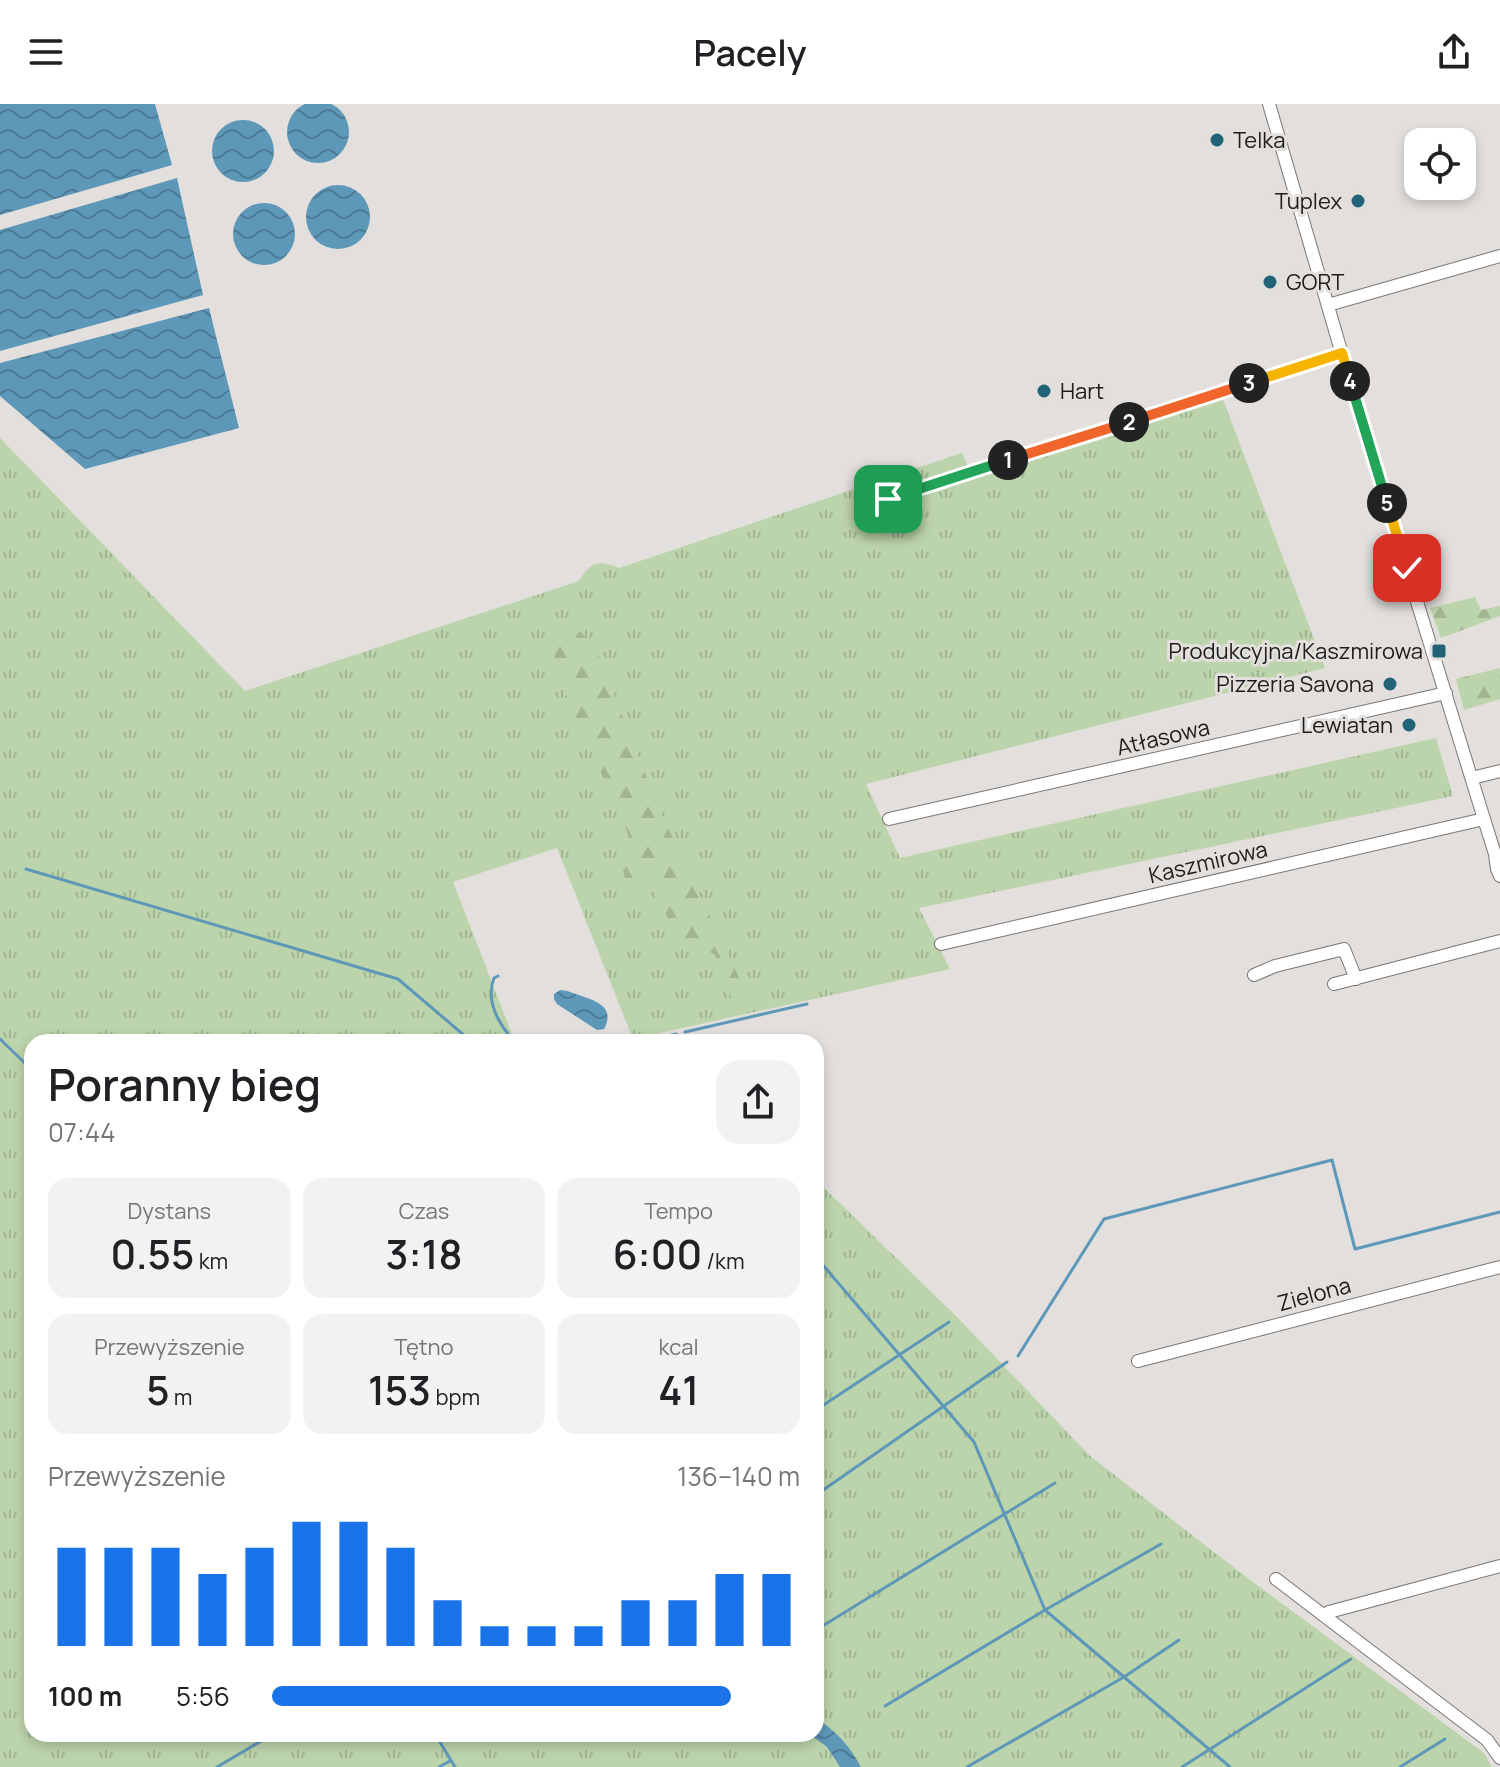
<!DOCTYPE html>
<html lang="pl">
<head>
<meta charset="utf-8">
<style>
  body { margin:0; font-family:Manrope,sans-serif; background:#f2f2f2; color:#202124; height:100vh; display:flex; flex-direction:column; font-size:30px; white-space:nowrap }
  * { box-sizing:border-box; margin:0 }
  p { font-size:26px; color:#757577 }
  .icon { flex:none; width:44px; height:44px; fill:none; stroke:currentColor; stroke-width:2; stroke-linecap:round; stroke-linejoin:round }
  .map { position:relative; flex:1; overflow:hidden }
  .sheet { position:absolute; left:24px; top:930px; width:800px; height:708px; display:flex; flex-direction:column; background:#fff; border-radius:24px; box-shadow:0 4px 12px #0003 }
  .sheet>* { flex:none }
  .buttons { position:absolute; left:1404px; top:24px; display:grid; gap:16px }
  .buttons a { display:grid; place-items:center; width:72px; height:72px; border-radius:16px; background:#fff; box-shadow:0 4px 12px #0003; font-size:40px }
  .pin { position:absolute; display:grid; place-items:center; width:68px; height:68px; color:#fff; margin:-34px; border-radius:16px; box-shadow:0 4px 12px #0006 }
  .km { position:absolute; width:40px; height:40px; margin:-20px; border-radius:50%; background:#222; color:#fff; font-size:22px; line-height:40px; text-align:center }
  .round { display:grid; place-items:center; flex:none; width:84px; height:84px; border-radius:24px; background:#f2f2f2 }
  .overview { display:flex; align-items:center; justify-content:space-between; height:136px; padding:0 24px }
  h1 { font-size:44px; font-weight:600; line-height:60px }
  .stats { display:grid; grid-template-columns:repeat(3,1fr); gap:12px; height:136px; padding:8px 24px }
  .stats div { display:grid; align-content:center; border-radius:20px; background:#f2f2f2; text-align:center }
  .stats b { font-size:40px; font-weight:600 }
  .stats small { font-size:22px; font-weight:400 }
  .stats p { font-size:22px }
  .chart { height:224px; padding:16px 24px }
  .chart p { display:flex; justify-content:space-between }
  .chart svg { width:100%; height:144px; margin-top:8px; stroke:#1a73e8; stroke-width:6 }
  ul { padding:0 24px; list-style:none; font-size:26px }
  li { display:grid; grid-template-columns:128px 96px 1fr; align-items:center; height:60px }
  li i { height:20px; border-radius:10px; background:#1a73e8 }
  header { display:flex; justify-content:space-between; align-items:center; height:104px; padding:0 24px; background:#fff; font-size:36px; font-weight:600 }
  .map>svg:first-child { display:block }
  .grass { fill:url(#grass-tufts) }
  .forest { fill:url(#forest-firs) }
  .water { fill:url(#water-waves) }
  .lines { fill:none; stroke-linecap:round; stroke-linejoin:round }
  .stream { stroke:#5e98b9; stroke-width:3 }
  .minor-casing { stroke:#797674; stroke-width:14 }
  .minor { stroke:#fff; stroke-width:12 }
  .split-1-casing { stroke:#fff; stroke-width:16 }
  .split-2-casing { stroke:#fff; stroke-width:16 }
  .split-3-casing { stroke:#fff; stroke-width:16 }
  .split-4-casing { stroke:#fff; stroke-width:16 }
  .split-5-casing { stroke:#fff; stroke-width:16 }
  .split-6-casing { stroke:#fff; stroke-width:16 }
  .split-1 { stroke:#22a559; stroke-width:10 }
  .split-2 { stroke:#f0652b; stroke-width:10 }
  .split-3 { stroke:#f0652b; stroke-width:10 }
  .split-4 { stroke:#f5b400; stroke-width:10 }
  .split-5 { stroke:#22a559; stroke-width:10 }
  .split-6 { stroke:#f5b400; stroke-width:10 }
  .poi-dot { fill:#226377; stroke:#e2dfdc; stroke-width:3 }
  .labels { text-anchor:middle; stroke-width:6; stroke-linejoin:round; paint-order:stroke }
  .poi-label { font-size:22px; fill:#1d1c1b; stroke:#e2dfdc; text-anchor:end }
  .street-label { font-size:22px; fill:#1d1c1b; stroke:#e2dfdc }
</style>
</head>
<body>
<header><svg class="icon" aria-label="menu" viewBox="0 0 24 24"><path d="M4 6h16M4 12h16M4 18h16"/></svg>Pacely<svg class="icon" aria-label="share" viewBox="0 0 24 24"><path d="M12 15V3M7 8l5-5 5 5M5 13v7h14v-7"/></svg></header>
<div class="map">
<svg width="1500" height="1663" viewBox="0 0 1500 1663">
  <defs>
    <pattern id="grass-tufts" width="24" height="20" patternUnits="userSpaceOnUse" patternTransform="scale(2)"><rect width="24" height="20" fill="#bcd4ab"/><path d="M3 7l-1-3M5 7V3M7 7l1-3M15 17l-1-3M17 17v-4M19 17l1-3" fill="none" stroke="#a1b593"/></pattern>
    <pattern id="forest-firs" width="22" height="20" patternUnits="userSpaceOnUse" patternTransform="scale(2)"><rect width="22" height="20" fill="#bcd4ab"/><path d="M5 1l3.5 6h-7zM16 11l3.5 6h-7z" fill="#a1b593"/></pattern>
    <pattern id="water-waves" width="16" height="10" patternUnits="userSpaceOnUse" patternTransform="scale(2)"><rect width="16" height="10" fill="#5e98b9"/><path d="M0 5q4-4 8 0t8 0" fill="none" stroke="#4d7b96"/></pattern>
  </defs>
  <rect width="100%" height="100%" fill="#e2dfdc"/>
  <!-- grass -->
  <path class="grass" d="M 1220,288 L 1325,564 L 866,680 L 900,754 L 1436,634 L 1453,692 L 919,804 L 950,865 L 633,935 L 557,744 L 453,778 L 515,938 L 32,938 L 32,1630 L 816,1630 L 816,1076 L 956,1212 L 1090,1352 L 1241,1469 L 1484,1649 L 1492,1663 L 0,1663 L 0,334 L 245,587 L 579,477 C 591,457 598,456 619,464 L 962,349 L 970,368 Z"/>
  <!-- forest -->
  <path class="forest" d="M 1475,493 L 1481,506 L 1500,502 L 1500,512 L 1441,534 L 1430,504 Z
    M 579,527 L 595,543 L 661,709 L 744,884 L 742,896 L 731,893 L 715,851 L 676,829 L 650,781 L 626,778 L 622,763 L 637,750 L 554,563 L 556,533 Z
    M 1500,564 L 1500,595 L 1464,606 L 1456,575 Z"/>
  <!-- water -->
  <path class="water" d="M287 28a31 31 0 1 1 62 0a31 31 0 1 1-62 0Z
    M 0,0 L 155,0 L 172,61 L 0,111 Z
    M212 47a31 31 0 1 1 62 0a31 31 0 1 1-62 0Z
    M 177,74 L 203,191 L 0,247 L 0,126 Z
    M306 113a32 32 0 1 1 64 0a32 32 0 1 1-64 0Z
    M233 130a31 31 0 1 1 62 0a31 31 0 1 1-62 0Z
    M 209,204 L 239,324 L 85,365 L 0,292 L 0,259 Z
    M 560,886 C 567,886 572,889 579,891 C 595,897 616,902 604,925 L 597,926 L 557,900 L 554,895 L 554,890 Z
    M 816,1614 C 836,1627 850,1642 861,1663 L 840,1663 L 827,1643 L 809,1630 L 816,1630 Z"/>
  <g class="lines">
    <!-- stream -->
    <path class="stream" d="M 26,765 L 398,875 L 472,938
      M 498,872 L 494,874 C 485,897 499,921 515,938
      M 685,928 L 807,900
      M 319,931 L 330,938
      M 0,935 L 32,966
      M 644,938 L 676,930
      M 816,1153 L 974,1338 L 1045,1506 L 1230,1663
      M 1018,1252 L 1104,1115 L 1332,1056 L 1355,1145 L 1500,1108
      M 816,1306 L 949,1218
      M 816,1391 L 1007,1258
      M 816,1526 L 1055,1379
      M 885,1602 L 1045,1506 L 1161,1440
      M 435,1630 L 455,1663
      M 217,1663 L 273,1630
      M 439,1663 L 450,1657
      M 967,1663 L 1124,1573 L 1179,1536
      M 1182,1663 L 1351,1555
      M 1400,1663 L 1445,1635"/>
    <defs>
      <path id="minor" d="M 1269,0 L 1365,329 L 1484,715 L 1495,750 L 1497,765 L 1500,772
        M 1328,201 L 1500,152
        M 888,395 L 1342,249
        M 1472,674 L 1500,667
        M 889,715 L 1446,589
        M 941,840 L 1484,715
        M 1254,871 L 1275,862 L 1344,845 L 1356,875
        M 1334,880 L 1500,837
        M 1138,1257 L 1500,1163
        M 1276,1475 L 1487,1636 L 1500,1654
        M 1323,1511 L 1329,1508 L 1500,1462"/>
    </defs>
    <!-- minor casing -->
    <use href="#minor" class="minor-casing"/>
    <!-- minor -->
    <use href="#minor" class="minor"/>
  </g>
  <g class="lines">
    <defs>
      <path id="split-1" d="M 888,395 L 1008,356"/>
      <path id="split-2" d="M 1008,356 L 1129,318"/>
      <path id="split-3" d="M 1129,318 L 1249,279"/>
      <path id="split-4" d="M 1249,279 L 1342,249 L 1350,277"/>
      <path id="split-5" d="M 1350,277 L 1387,399"/>
      <path id="split-6" d="M 1387,399 L 1407,464"/>
    </defs>
    <!-- split-1 casing -->
    <use href="#split-1" class="split-1-casing"/>
    <!-- split-2 casing -->
    <use href="#split-2" class="split-2-casing"/>
    <!-- split-3 casing -->
    <use href="#split-3" class="split-3-casing"/>
    <!-- split-4 casing -->
    <use href="#split-4" class="split-4-casing"/>
    <!-- split-5 casing -->
    <use href="#split-5" class="split-5-casing"/>
    <!-- split-6 casing -->
    <use href="#split-6" class="split-6-casing"/>
    <!-- split-1 -->
    <use href="#split-1" class="split-1"/>
    <!-- split-2 -->
    <use href="#split-2" class="split-2"/>
    <!-- split-3 -->
    <use href="#split-3" class="split-3"/>
    <!-- split-4 -->
    <use href="#split-4" class="split-4"/>
    <!-- split-5 -->
    <use href="#split-5" class="split-5"/>
    <!-- split-6 -->
    <use href="#split-6" class="split-6"/>
  </g>
  <!-- markers -->
  <g class="poi-dot">
    <circle cx="1217" cy="36" r="8"/>
    <circle cx="1358" cy="97" r="8"/>
    <circle cx="1270" cy="178" r="8"/>
    <circle cx="1044" cy="287" r="8"/>
    <rect x="1431" y="539" width="16" height="16" rx="4"/>
    <circle cx="1390" cy="580" r="8"/>
    <circle cx="1409" cy="621" r="8"/>
  </g>
  <g class="labels">
    <!-- poi labels -->
    <g class="poi-label">
      <text x="1233" y="44" text-anchor="start">Telka</text>
      <text x="1342" y="105">Tuplex</text>
      <text x="1286" y="186" text-anchor="start">GORT</text>
      <text x="1060" y="295" text-anchor="start">Hart</text>
      <text x="1423" y="555">Produkcyjna/Kaszmirowa</text>
      <text x="1374" y="588">Pizzeria Savona</text>
      <text x="1393" y="629">Lewiatan</text>
    </g>
    <!-- street labels -->
    <g class="street-label">
      <text transform="translate(1163 633) rotate(-13)" y="8">Atłasowa</text>
      <text transform="translate(1208 758) rotate(-13)" y="8">Kaszmirowa</text>
      <text transform="translate(1314 1190) rotate(-15)" y="8">Zielona</text>
    </g>
  </g>
</svg>
<div class="buttons">
<a><svg class="icon" aria-label="locate" viewBox="0 0 24 24"><circle cx="12" cy="12" r="6"/><path d="M12 2v4M12 18v4M2 12h4M18 12h4"/></svg></a>
</div>
<div class="pin" style="left:888px;top:395px;background:#1e9e55"><svg class="icon" aria-label="arrive" viewBox="0 0 24 24"><path d="M6 21V4h12l-3 4 3 4H6"/></svg></div>
<div class="pin" style="left:1407px;top:464px;background:#d93025"><svg class="icon" aria-label="check" viewBox="0 0 24 24"><path d="M5 12l5 5 9-10"/></svg></div>
<b class="km" style="left:1008px;top:356px">1</b>
<b class="km" style="left:1129px;top:318px">2</b>
<b class="km" style="left:1249px;top:279px">3</b>
<b class="km" style="left:1350px;top:277px">4</b>
<b class="km" style="left:1387px;top:399px">5</b>
<section class="sheet">
<div class="overview"><div><h1>Poranny bieg</h1><p>07:44</p></div><a class="round"><svg class="icon" aria-label="share" viewBox="0 0 24 24"><path d="M12 15V3M7 8l5-5 5 5M5 13v7h14v-7"/></svg></a></div>
<div class="stats">
<div><p>Dystans</p><b>0.55<small> km</small></b></div>
<div><p>Czas</p><b>3:18</b></div>
<div><p>Tempo</p><b>6:00<small> /km</small></b></div>
</div>
<div class="stats">
<div><p>Przewyższenie</p><b>5<small> m</small></b></div>
<div><p>Tętno</p><b>153<small> bpm</small></b></div>
<div><p>kcal</p><b>41</b></div>
</div>
<div class="chart"><p><span>Przewyższenie</span>136–140 m</p>
<svg viewBox="0 0 160 44" preserveAspectRatio="none"><path d="M5 44V14M15 44V14M25 44V14M35 44V22M45 44V14M55 44V6M65 44V6M75 44V14M85 44V30M95 44V38M105 44V38M115 44V38M125 44V30M135 44V30M145 44V22M155 44V22"/></svg>
</div>
<ul>
<li><b>100 m</b>5:56<i style="width:87%"></i></li>
</ul>
</section>
</div>
</body>
</html>
